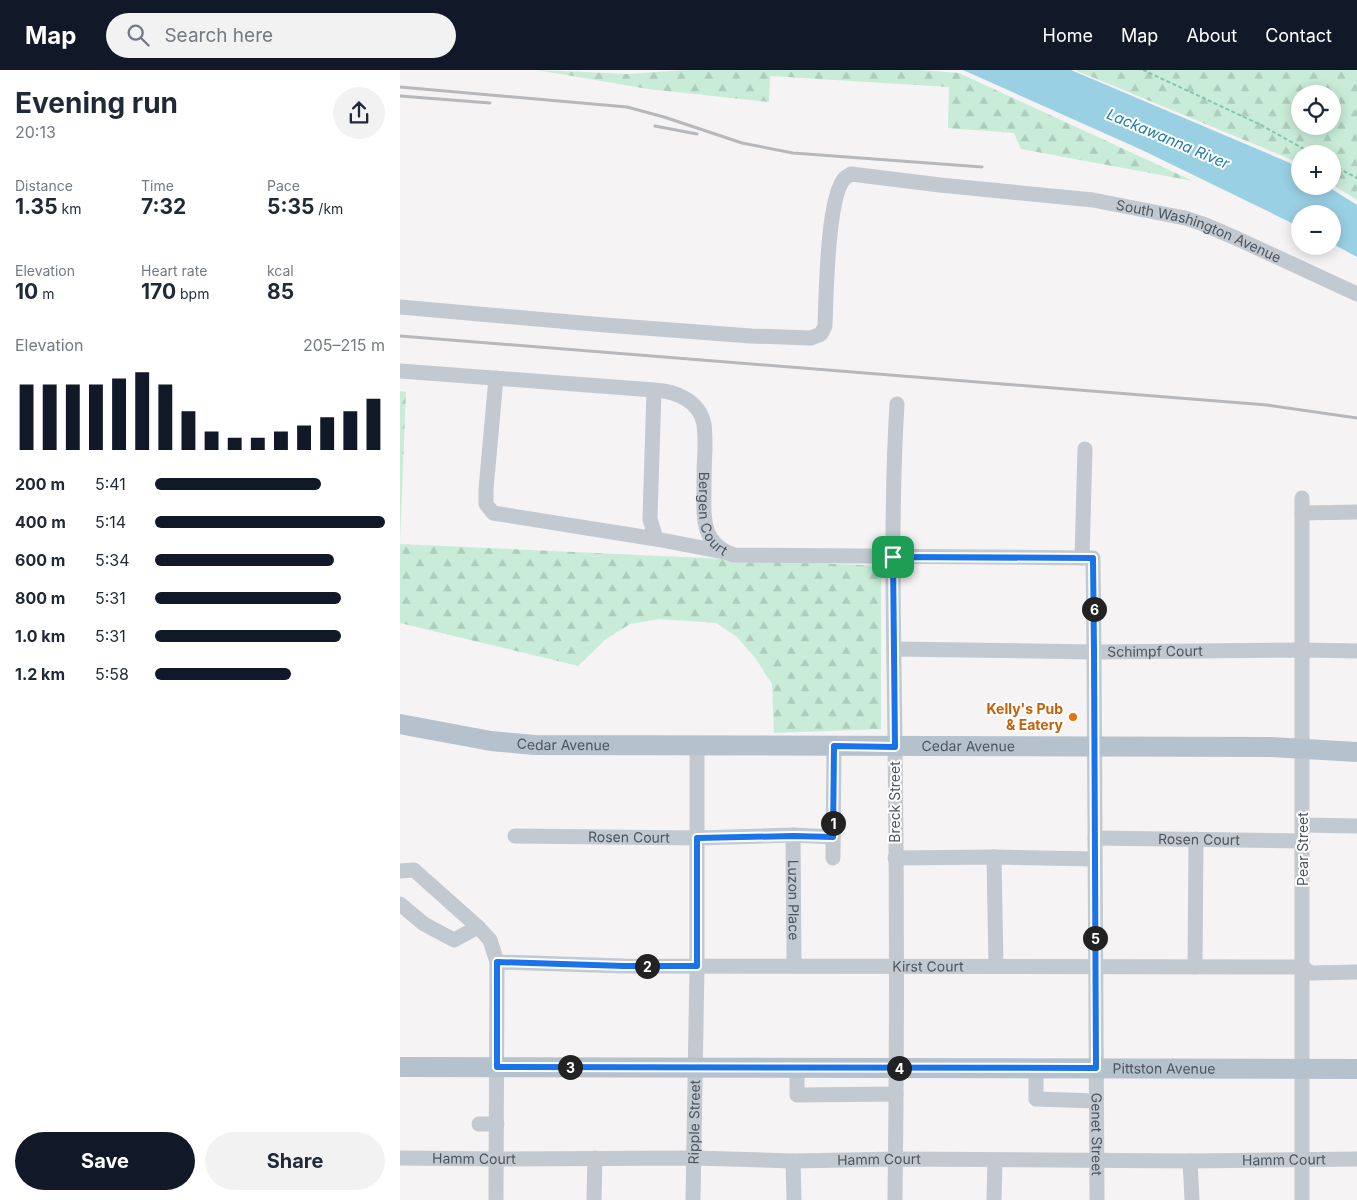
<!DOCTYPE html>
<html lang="en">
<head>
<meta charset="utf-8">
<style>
  body { margin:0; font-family:Inter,sans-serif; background:#f2f2f3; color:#1f2937; height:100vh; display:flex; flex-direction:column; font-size:19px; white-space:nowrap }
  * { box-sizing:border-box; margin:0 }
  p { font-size:16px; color:#747a83 }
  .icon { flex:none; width:28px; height:28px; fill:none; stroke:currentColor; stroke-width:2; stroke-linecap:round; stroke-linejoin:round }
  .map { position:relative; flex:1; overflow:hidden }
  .drawer { display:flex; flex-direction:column; background:#fff; width:400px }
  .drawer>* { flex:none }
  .buttons { position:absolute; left:891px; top:15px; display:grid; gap:10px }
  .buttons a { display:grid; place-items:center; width:50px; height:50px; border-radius:50%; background:#fff; box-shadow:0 2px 12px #0003; font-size:25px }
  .pin { position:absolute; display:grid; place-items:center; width:42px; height:42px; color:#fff; margin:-21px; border-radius:10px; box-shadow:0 2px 8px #0006 }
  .km { position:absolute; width:25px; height:25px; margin:-12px; border-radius:50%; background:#222; color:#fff; font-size:14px; line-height:25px; text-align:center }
  .round { display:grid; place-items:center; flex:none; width:52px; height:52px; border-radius:26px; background:#f2f2f3 }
  .summary { display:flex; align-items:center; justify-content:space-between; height:85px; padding:0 15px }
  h1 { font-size:28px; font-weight:700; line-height:38px }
  .stats { display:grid; grid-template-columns:repeat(3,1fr); gap:8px; height:85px; padding:5px 15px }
  .stats div { display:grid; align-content:center }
  .stats b { font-size:21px; font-weight:700 }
  .stats small { font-size:14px; font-weight:400 }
  .stats p { font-size:14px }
  .chart { height:140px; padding:10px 15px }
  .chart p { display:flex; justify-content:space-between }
  .chart svg { width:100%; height:90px; margin-top:5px; stroke:#111827; stroke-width:6 }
  .primary-button { display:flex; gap:10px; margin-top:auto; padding:10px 15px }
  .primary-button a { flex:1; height:58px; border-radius:30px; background:#111827; color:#fff; font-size:20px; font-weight:700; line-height:58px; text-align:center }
  .primary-button a+a { background:#f2f2f3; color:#1f2937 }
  ul { padding:0 15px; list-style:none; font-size:16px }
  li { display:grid; grid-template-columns:80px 60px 1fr; align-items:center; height:38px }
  li i { height:12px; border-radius:6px; background:#111827 }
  header { display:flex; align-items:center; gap:30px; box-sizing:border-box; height:70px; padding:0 25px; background:#111827; color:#fff }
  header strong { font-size:24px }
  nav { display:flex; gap:28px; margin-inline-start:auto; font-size:18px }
  .search { width:350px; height:45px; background:#f2f2f3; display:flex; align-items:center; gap:12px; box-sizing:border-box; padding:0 18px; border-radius:28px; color:#747a83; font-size:19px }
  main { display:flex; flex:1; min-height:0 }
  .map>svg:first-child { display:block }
  .forest { fill:url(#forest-firs); fill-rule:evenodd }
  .water { fill:#9ad0e4 }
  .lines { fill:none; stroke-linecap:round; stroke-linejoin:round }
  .path { stroke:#83c7aa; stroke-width:2; stroke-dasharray:4 2.5; stroke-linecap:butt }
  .minor { stroke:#c3c9d0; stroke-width:15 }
  .major { stroke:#b6c1ce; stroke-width:20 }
  .rail { stroke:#b6b8bc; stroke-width:3 }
  .route-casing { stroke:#fff; stroke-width:10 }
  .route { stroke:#1a73e8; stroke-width:6 }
  .food-dot { fill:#e8710a; stroke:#fff; stroke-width:2 }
  .labels { text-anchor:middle; stroke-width:4; stroke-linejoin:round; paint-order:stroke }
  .street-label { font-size:14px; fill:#4c555f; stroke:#fff }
  .food-label { font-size:14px; font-weight:bold; fill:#c56008; stroke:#fff; text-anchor:end }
  .water-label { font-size:15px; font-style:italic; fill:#1d7da1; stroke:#fff }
</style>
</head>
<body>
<header>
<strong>Map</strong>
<div class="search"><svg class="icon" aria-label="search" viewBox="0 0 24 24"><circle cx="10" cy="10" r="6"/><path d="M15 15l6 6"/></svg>Search here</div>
<nav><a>Home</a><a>Map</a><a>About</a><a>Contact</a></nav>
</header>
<main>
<section class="drawer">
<div class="summary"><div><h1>Evening run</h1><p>20:13</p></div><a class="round"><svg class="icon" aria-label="share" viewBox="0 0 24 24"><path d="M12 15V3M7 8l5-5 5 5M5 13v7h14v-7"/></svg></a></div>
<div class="stats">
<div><p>Distance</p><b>1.35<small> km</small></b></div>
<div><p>Time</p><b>7:32</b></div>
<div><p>Pace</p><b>5:35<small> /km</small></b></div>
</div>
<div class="stats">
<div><p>Elevation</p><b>10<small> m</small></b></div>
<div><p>Heart rate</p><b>170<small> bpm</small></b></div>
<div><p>kcal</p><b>85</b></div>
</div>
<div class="chart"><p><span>Elevation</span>205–215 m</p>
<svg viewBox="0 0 160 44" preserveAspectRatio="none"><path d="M5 44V12M15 44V12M25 44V12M35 44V12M45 44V9M55 44V6M65 44V12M75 44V25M85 44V35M95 44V38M105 44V38M115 44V35M125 44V32M135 44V28M145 44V25M155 44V19"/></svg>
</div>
<ul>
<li><b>200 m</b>5:41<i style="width:72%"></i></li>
<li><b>400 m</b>5:14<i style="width:100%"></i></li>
<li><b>600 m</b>5:34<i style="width:78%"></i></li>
<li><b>800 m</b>5:31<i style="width:81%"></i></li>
<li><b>1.0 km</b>5:31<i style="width:81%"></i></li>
<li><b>1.2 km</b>5:58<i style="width:59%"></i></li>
</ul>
<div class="primary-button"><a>Save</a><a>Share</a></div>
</section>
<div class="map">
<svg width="957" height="1130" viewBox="0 0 957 1130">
  <defs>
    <pattern id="forest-firs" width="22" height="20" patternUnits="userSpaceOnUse" patternTransform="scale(1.25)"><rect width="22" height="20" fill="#c8ecd8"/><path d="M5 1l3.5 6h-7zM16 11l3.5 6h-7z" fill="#adccbc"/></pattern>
  </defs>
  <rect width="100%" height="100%" fill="#f5f3f3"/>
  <!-- forest -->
  <path class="forest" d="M 137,0 L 229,4 L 285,0 L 521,0 L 559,3 L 793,111 L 621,79 L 614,63 L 548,58 L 549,17 L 370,6 L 369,32 L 248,19 Z
    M 675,0 L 957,0 L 957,130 L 933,115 L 932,84 L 900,84 L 900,95 L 890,89 ZM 900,24 L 932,24 L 932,56 L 900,56 Z
    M 0,321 L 6,322 L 0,471 Z
    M 0,474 L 481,496 L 481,659 L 374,663 L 372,614 L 356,589 L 336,566 L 316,553 L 259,549 L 230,554 L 206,569 L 178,596 L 0,553 Z"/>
  <!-- water -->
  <path class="water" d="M 563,0 L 671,0 L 890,93 L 900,100 L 900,116 L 927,116 L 957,135 L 957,187 L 933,174 L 932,144 L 900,144 L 900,157 L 742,80 Z"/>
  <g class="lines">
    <!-- path -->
    <path class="path" d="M 743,0 L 859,54 L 913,84
      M 932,95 L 957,108"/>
    <!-- minor -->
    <g class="minor">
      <path id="s1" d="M 0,237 L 205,255 L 351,266 L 411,268 L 421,264 L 425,256 C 426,229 427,125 445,108 C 446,107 450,105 451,104 L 540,115 L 693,130 L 785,148 L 803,154 L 838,169 L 957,224"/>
      <path id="s2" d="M 0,301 L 254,320 C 275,321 299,330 304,354 C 305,362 305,371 305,380 C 304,394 304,408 304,422 C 303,450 303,475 334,485 L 693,488 L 694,582 L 697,1130"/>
      <path d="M 96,308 L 86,419 L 86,434 L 93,443 L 256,469"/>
      <path d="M 254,320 L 250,449 L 256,469 L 324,482"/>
      <path d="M 902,443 L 957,442"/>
      <path d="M 682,488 L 685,379"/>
      <path id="s3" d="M 494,579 L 694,582 L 903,580 L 957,581"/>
      <path d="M 903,755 L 957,756"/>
      <path id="s4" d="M 393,765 L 394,896"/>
      <path id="s5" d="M 115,766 L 297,768 L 393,765 L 433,767"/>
      <path id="s6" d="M 695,768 L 903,771"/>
      <path d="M 594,787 L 596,896"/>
      <path d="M 433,788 L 434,676"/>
      <path d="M 495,788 L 594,787 L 695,789"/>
      <path d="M 0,801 L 14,800 L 78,857 L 90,870 L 97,892 L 96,1130"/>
      <path d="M 0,834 L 24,854 L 54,870 L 78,857"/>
      <path id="s7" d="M 97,892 L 224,896 L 902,897 L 911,903 L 957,902"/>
      <path d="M 795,897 L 796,769"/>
      <path d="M 397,998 L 397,1025 L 496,1024"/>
      <path d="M 636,998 L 636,1029 L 696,1031"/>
      <path d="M 79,1054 L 97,1054"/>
      <path id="s8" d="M 0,1088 L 97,1089 L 294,1088 L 393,1091 L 496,1089 L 790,1091 L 957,1089"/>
      <path d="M 393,1091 L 394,1130"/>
      <path d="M 790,1091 L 792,1130"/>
      <path d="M 194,1130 L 195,1088"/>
      <path id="s9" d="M 293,1130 L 297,896 L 297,676"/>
      <path d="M 495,1130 C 497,978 497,826 495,674 C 494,561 490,447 497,334"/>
      <path d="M 594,1130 L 595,1090"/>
      <path d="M 902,1130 L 902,428"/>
    </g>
    <!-- major -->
    <g class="major">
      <path id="s10" d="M 0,654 L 91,671 L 134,675 L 871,677 L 957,682"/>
      <path id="s11" d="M 0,997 L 957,999"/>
    </g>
    <!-- rail -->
    <path class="rail" d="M 0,17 L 227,37 L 264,47 L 342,73 L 393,83 L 582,97
      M 0,26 L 90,33
      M 255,56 L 297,64
      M 0,266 L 867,335 L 957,348"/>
  </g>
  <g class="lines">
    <defs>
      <path id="route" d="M 493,487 L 693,488 L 694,582 L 696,998 L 97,997 L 97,892 L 224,896 L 297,896 L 297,768 L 393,766 L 433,767 L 434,676 L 495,677 Z"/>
    </defs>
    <!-- route casing -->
    <use href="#route" class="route-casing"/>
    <!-- route -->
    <use href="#route" class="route"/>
  </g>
  <!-- markers -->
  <circle class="food-dot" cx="673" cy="647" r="5"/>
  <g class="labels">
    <!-- street labels -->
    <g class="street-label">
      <text dy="5" stroke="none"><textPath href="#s1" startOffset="944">South Washington Avenue</textPath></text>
      <text dy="5" stroke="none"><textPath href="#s2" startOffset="412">Bergen Court</textPath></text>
      <text dy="5" stroke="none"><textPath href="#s3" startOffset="261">Schimpf Court</textPath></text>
      <text dy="5" stroke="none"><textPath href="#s10" startOffset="165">Cedar Avenue</textPath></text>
      <text dy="5" stroke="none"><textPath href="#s10" startOffset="570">Cedar Avenue</textPath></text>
      <text transform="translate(495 732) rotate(-90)" y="5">Breck Street</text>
      <text dy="5" stroke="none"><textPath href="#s5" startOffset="114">Rosen Court</textPath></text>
      <text dy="5" stroke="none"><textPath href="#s6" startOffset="104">Rosen Court</textPath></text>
      <text transform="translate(903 779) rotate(-90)" y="5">Pear Street</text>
      <text dy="5" stroke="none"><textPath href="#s4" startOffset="65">Luzon Place</textPath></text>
      <text dy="5" stroke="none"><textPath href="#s7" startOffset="431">Kirst Court</textPath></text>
      <text dy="5" stroke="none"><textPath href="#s11" startOffset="764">Pittston Avenue</textPath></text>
      <text dy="5" stroke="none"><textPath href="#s9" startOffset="78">Ripple Street</textPath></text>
      <text dy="5" stroke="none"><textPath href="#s2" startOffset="1400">Genet Street</textPath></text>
      <text dy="5" stroke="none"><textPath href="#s8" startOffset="74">Hamm Court</textPath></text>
      <text dy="5" stroke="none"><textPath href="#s8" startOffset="479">Hamm Court</textPath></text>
      <text dy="5" stroke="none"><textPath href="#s8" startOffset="884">Hamm Court</textPath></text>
    </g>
    <!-- food labels -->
    <g class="food-label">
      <text x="663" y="644">Kelly's Pub<tspan x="663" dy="16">&amp; Eatery</tspan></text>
    </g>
    <!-- water labels -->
    <g class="water-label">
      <text transform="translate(768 69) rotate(23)" y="5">Lackawanna River</text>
    </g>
  </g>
</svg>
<div class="buttons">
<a><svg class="icon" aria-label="locate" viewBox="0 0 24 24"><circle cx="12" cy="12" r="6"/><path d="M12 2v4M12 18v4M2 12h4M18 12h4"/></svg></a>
<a>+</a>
<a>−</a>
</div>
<div class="pin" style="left:493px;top:487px;background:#1e9e55"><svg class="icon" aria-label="arrive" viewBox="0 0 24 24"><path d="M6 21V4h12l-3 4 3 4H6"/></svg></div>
<b class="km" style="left:433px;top:753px">1</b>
<b class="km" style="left:247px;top:896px">2</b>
<b class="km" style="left:170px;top:997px">3</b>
<b class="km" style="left:499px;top:998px">4</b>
<b class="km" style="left:695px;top:868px">5</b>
<b class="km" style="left:694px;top:539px">6</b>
</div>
</main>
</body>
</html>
